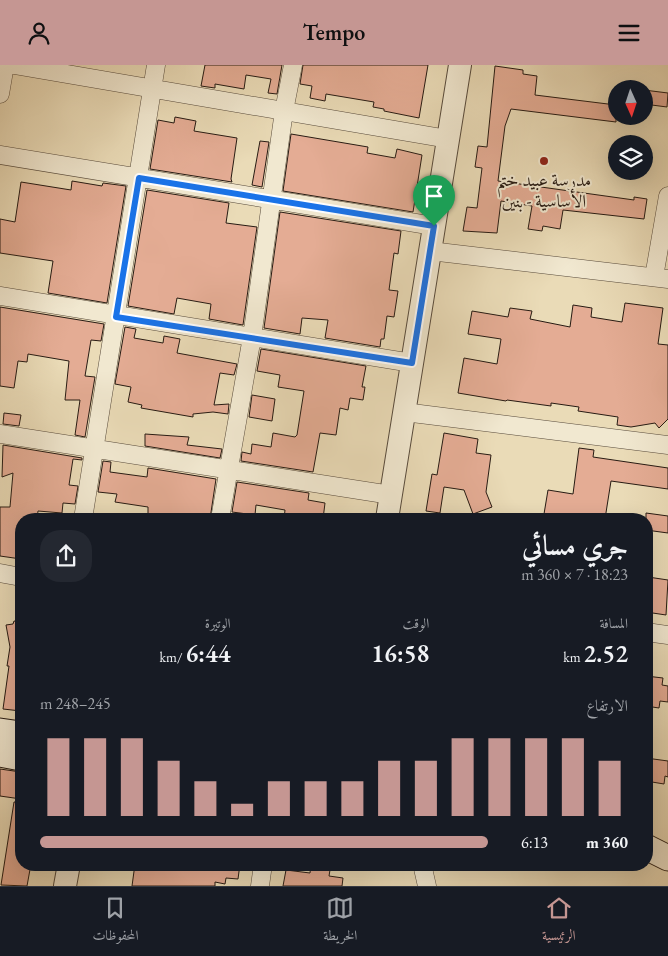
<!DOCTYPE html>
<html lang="ar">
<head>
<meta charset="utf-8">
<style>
  body { margin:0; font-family:"EB Garamond",Amiri,serif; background:#242831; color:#f1f3f6; direction:rtl; height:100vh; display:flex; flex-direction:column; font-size:19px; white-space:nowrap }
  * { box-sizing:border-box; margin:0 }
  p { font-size:16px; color:#9ea1a6 }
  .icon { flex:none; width:28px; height:28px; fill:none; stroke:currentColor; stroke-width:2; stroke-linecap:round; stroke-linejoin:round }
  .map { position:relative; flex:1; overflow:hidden; direction:ltr }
  .details { position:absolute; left:15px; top:448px; width:638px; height:358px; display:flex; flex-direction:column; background:#171b24; border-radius:20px; box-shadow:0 5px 20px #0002; direction:rtl }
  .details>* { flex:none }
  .needle { width:32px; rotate:177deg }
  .buttons { position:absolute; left:608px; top:15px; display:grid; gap:10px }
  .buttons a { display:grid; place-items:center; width:45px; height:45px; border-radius:50%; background:#171b24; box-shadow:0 5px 20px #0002; font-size:25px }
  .pin { position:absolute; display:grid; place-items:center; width:42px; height:42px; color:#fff; margin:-51px -21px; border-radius:50% 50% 50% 0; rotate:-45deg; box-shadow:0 0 5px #0007 }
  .pin .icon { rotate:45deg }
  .round { display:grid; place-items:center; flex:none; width:52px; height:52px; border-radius:20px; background:#242831 }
  .summary { display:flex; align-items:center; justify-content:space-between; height:85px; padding:0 25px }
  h1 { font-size:28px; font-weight:600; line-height:38px }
  .stats { display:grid; grid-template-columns:repeat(3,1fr); gap:8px; height:85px; padding:5px 25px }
  .stats div { display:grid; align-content:center }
  .stats b { font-size:25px; font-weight:600 }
  .stats small { font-size:14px; font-weight:400 }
  .stats p { font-size:14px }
  .chart { height:140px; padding:10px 25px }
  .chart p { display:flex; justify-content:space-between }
  .chart svg { width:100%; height:90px; margin-top:5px; stroke:#c59692; stroke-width:6 }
  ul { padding:0 25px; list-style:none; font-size:16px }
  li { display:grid; grid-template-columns:80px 60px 1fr; align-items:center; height:38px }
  li i { height:12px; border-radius:6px; background:#c59692 }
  header { display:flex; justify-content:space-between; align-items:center; height:65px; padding:0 25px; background:#c59692; color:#111; font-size:22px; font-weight:600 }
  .tab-bar { display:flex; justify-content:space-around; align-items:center; height:70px; border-top:1px solid #363941; background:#171b24; font-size:14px; color:#9ea1a6 }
  .tab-bar a { display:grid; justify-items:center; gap:2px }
  .tab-bar .active { color:#c59692 }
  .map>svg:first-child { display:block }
  .building { fill:#e4ac94; stroke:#271b13 }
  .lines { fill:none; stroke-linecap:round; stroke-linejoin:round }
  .minor-casing { stroke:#584b3c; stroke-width:19 }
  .tertiary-casing { stroke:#584b3c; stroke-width:24 }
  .secondary-casing { stroke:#271b13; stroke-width:27 }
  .minor { stroke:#f1e8d0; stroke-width:18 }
  .tertiary { stroke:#f1e8d0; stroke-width:22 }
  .secondary { stroke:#f1e8d0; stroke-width:25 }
  .route-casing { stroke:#fff; stroke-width:10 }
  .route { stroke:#1a73e8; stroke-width:6 }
  .poi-dot { fill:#8f2418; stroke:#f1e8d0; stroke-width:2 }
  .labels { text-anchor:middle; stroke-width:4; stroke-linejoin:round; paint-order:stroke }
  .poi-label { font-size:18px; fill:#271b13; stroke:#f1e8d0 }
</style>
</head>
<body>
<header><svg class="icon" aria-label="menu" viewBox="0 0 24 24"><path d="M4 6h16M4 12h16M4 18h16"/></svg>Tempo<svg class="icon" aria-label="person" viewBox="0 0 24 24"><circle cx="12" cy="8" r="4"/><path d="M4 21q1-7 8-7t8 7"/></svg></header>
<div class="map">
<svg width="668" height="821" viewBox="0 0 668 821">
  <rect width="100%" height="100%" fill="#eadbb7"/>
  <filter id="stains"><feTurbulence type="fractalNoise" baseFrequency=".004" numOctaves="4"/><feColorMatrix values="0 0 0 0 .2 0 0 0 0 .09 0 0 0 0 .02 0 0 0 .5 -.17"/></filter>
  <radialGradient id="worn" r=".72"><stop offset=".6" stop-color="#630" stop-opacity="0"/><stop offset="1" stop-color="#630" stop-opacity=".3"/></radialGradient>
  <!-- building -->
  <path class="building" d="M 205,0 L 282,0 L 277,29 L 268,28 L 271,14 L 246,10 L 244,24 L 215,19 L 215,23 L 201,21 Z
    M 303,0 L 428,0 L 419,53 L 384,46 L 384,44 L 373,42 L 374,37 L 326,29 L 325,36 L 310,33 L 312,21 L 300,19 Z
    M 495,1 L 523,5 L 523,9 L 537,11 L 535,30 L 616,40 L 616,57 L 511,44 L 505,61 L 498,116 L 634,135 L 634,132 L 647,134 L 644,154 L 563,145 L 560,164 L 543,161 L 542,166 L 528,164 L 532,141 L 501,136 L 497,168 L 463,166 L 467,142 L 477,143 L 482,103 L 475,102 L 478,81 L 487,82 Z
    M 644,25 L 668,28 L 667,42 L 644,39 Z
    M 175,52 L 196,56 L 194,66 L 237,73 L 231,114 L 232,117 L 150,104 L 158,55 L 174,58 Z
    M 291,69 L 368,82 L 367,88 L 395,93 L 397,84 L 422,90 L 413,147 L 283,126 Z
    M 260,76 L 269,77 L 262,122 L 252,120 Z
    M 72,116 L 102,121 L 103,118 L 126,121 L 107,238 L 48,228 L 53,196 L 0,188 L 0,154 L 15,157 L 21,117 L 71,125 Z
    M 147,125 L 229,138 L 226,158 L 257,162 L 243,260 L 209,254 L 211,239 L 177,233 L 174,249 L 128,241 Z
    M 280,147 L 401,166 L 398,189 L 394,188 L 389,225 L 398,226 L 394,252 L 387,251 L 384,274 L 381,274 L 380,282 L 325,273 L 328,255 L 302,253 L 300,269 L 264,263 Z
    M 625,238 L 663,243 L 658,279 L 668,280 L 668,354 L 659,363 L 655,358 L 631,362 L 617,360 L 618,352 L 578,346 L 579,342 L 551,338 L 551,341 L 507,335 L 506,336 L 458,328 L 464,293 L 497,299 L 501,274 L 468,269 L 472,246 L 508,252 L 510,243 L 532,246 L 530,254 L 570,262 L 573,240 L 592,243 L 591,252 L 622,257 Z
    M 0,242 L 104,259 L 101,276 L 91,275 L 85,311 L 95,312 L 85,372 L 75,370 L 80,335 L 65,335 L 69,296 L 28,289 L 27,297 L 18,296 L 14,323 L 0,321 Z
    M 125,262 L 136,264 L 134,273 L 163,278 L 164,271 L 180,274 L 177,288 L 237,299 L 234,310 L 220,308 L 214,340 L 229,339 L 228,349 L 213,347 L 193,349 L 193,352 L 141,343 L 142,340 L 128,337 L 131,322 L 115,319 Z
    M 261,284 L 366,301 L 362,322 L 365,322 L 363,335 L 350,333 L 348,345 L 340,343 L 336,370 L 320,368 L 313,407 L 241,396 L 242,387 L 251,389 L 252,379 L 271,382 L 273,368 L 295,372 L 297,370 L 304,326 L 278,322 L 280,310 L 257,306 Z
    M 252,330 L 275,334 L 272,356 L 249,352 Z
    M 4,348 L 21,350 L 19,361 L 3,359 Z
    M 444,368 L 478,374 L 476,388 L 491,390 L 486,427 L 492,442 L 473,449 L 464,425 L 444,422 L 440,448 L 426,446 L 432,409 L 437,410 Z
    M 145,369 L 189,372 L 187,380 L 222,384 L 220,393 L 145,381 Z
    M 3,380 L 82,393 L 82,395 L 73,394 L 69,420 L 78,421 L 75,439 L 63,438 L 62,448 L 38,446 L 37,454 L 21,454 L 21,494 L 0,491 L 0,442 L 10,442 L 13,408 L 2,412 Z
    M 579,383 L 594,385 L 593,392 L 668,403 L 668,424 L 611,416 L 605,454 L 573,454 L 544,449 L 548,425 L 573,429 Z
    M 103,396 L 111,397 L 110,407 L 147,412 L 148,403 L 216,414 L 210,454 L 148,454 L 148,442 L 115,437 L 117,429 L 98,427 Z
    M 237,417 L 309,428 L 308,435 L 325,438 L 323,454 L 284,454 L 285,445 L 256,440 L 255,450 L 232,447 Z
    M 646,448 L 668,451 L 668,468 L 646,465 Z
    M 648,512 L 668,515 L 666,550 L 646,547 Z
    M 14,556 L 21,557 L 21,646 L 3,644 L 9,601 L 7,601 L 10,582 L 6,560 L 13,559 Z
    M 646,611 L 663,613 L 662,620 L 668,621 L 668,637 L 660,636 L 659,643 L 646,641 Z
    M 646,693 L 668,696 L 668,712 L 665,711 L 664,719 L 646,716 Z
    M 0,704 L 21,707 L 21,734 L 0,731 Z
    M 14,737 L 21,737 L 21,799 L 31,799 L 27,821 L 1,820 Z
    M 135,799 L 240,799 L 238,814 L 226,813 L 225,819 L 215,817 L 215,821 L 132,821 Z
    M 311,799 L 331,799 L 329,811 L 343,813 L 342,821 L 283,821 L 286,805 L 310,808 Z"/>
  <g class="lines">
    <defs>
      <path id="minor" d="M 14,0 L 448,74
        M 0,29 L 5,0
        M 0,90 L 434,161
        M 430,186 L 668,214
        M 654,212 L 668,131
        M 0,231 L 412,298
        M 404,347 L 668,380
        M 0,369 L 391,430
        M 83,454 L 156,0
        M 220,454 L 252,272 L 284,46 L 293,0
        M 0,508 L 21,512
        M 646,567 L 668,570
        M 422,799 L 427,821
        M 260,821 L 263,799"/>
      <path id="tertiary" d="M 387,454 L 460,0
        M 65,821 L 69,799"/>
      <path id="secondary" d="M 0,666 L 21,669
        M 0,689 L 21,693
        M 646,782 L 668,793"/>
    </defs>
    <!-- minor casing -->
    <use href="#minor" class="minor-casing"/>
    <!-- tertiary casing -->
    <use href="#tertiary" class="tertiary-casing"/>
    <!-- secondary casing -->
    <use href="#secondary" class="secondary-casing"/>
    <!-- minor -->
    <use href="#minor" class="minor"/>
    <!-- tertiary -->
    <use href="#tertiary" class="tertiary"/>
    <!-- secondary -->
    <use href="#secondary" class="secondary"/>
  </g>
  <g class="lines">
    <defs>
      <path id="route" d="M 139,113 L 434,161 L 412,298 L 116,252 Z"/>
    </defs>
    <!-- route casing -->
    <use href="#route" class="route-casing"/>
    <!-- route -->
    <use href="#route" class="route"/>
  </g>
  <!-- markers -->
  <circle class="poi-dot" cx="544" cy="96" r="5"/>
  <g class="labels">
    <!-- poi labels -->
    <g class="poi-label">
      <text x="544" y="121">مدرسة عبيد ختم<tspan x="544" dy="21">الأساسية - بنين</tspan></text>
    </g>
  </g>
  <rect width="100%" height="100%" filter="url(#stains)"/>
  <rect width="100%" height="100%" fill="url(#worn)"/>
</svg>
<div class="buttons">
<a><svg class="needle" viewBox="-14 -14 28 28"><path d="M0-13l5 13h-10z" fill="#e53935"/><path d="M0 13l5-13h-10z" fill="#9ea1a6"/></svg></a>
<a><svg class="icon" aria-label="layers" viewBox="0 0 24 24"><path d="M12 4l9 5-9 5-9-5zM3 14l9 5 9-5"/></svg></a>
</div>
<div class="pin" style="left:434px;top:161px;background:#1e9e55"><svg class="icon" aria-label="arrive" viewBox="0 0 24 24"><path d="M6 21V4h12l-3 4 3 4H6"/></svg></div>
<section class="details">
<div class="summary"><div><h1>جري مسائي</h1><p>18:23 · 7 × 360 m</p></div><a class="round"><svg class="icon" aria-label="share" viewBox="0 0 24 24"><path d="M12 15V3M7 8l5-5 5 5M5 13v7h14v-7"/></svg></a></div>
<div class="stats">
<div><p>المسافة</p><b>2.52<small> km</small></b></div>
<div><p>الوقت</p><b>16:58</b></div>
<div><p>الوتيرة</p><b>6:44<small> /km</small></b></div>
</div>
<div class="chart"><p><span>الارتفاع</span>245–248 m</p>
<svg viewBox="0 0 160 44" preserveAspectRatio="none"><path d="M5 44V6M15 44V6M25 44V6M35 44V17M45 44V27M55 44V38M65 44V27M75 44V27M85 44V27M95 44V17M105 44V17M115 44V6M125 44V6M135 44V6M145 44V6M155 44V17"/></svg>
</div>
<ul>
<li><b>360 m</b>6:13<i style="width:100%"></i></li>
</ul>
</section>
</div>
<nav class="tab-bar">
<a class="active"><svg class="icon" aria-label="home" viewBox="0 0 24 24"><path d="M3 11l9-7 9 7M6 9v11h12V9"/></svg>الرئيسية</a>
<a><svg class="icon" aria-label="map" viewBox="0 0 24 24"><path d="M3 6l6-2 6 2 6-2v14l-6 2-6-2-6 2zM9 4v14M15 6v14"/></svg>الخريطة</a>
<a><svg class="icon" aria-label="saved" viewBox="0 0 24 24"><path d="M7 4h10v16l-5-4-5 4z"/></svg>المحفوظات</a>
</nav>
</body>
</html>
